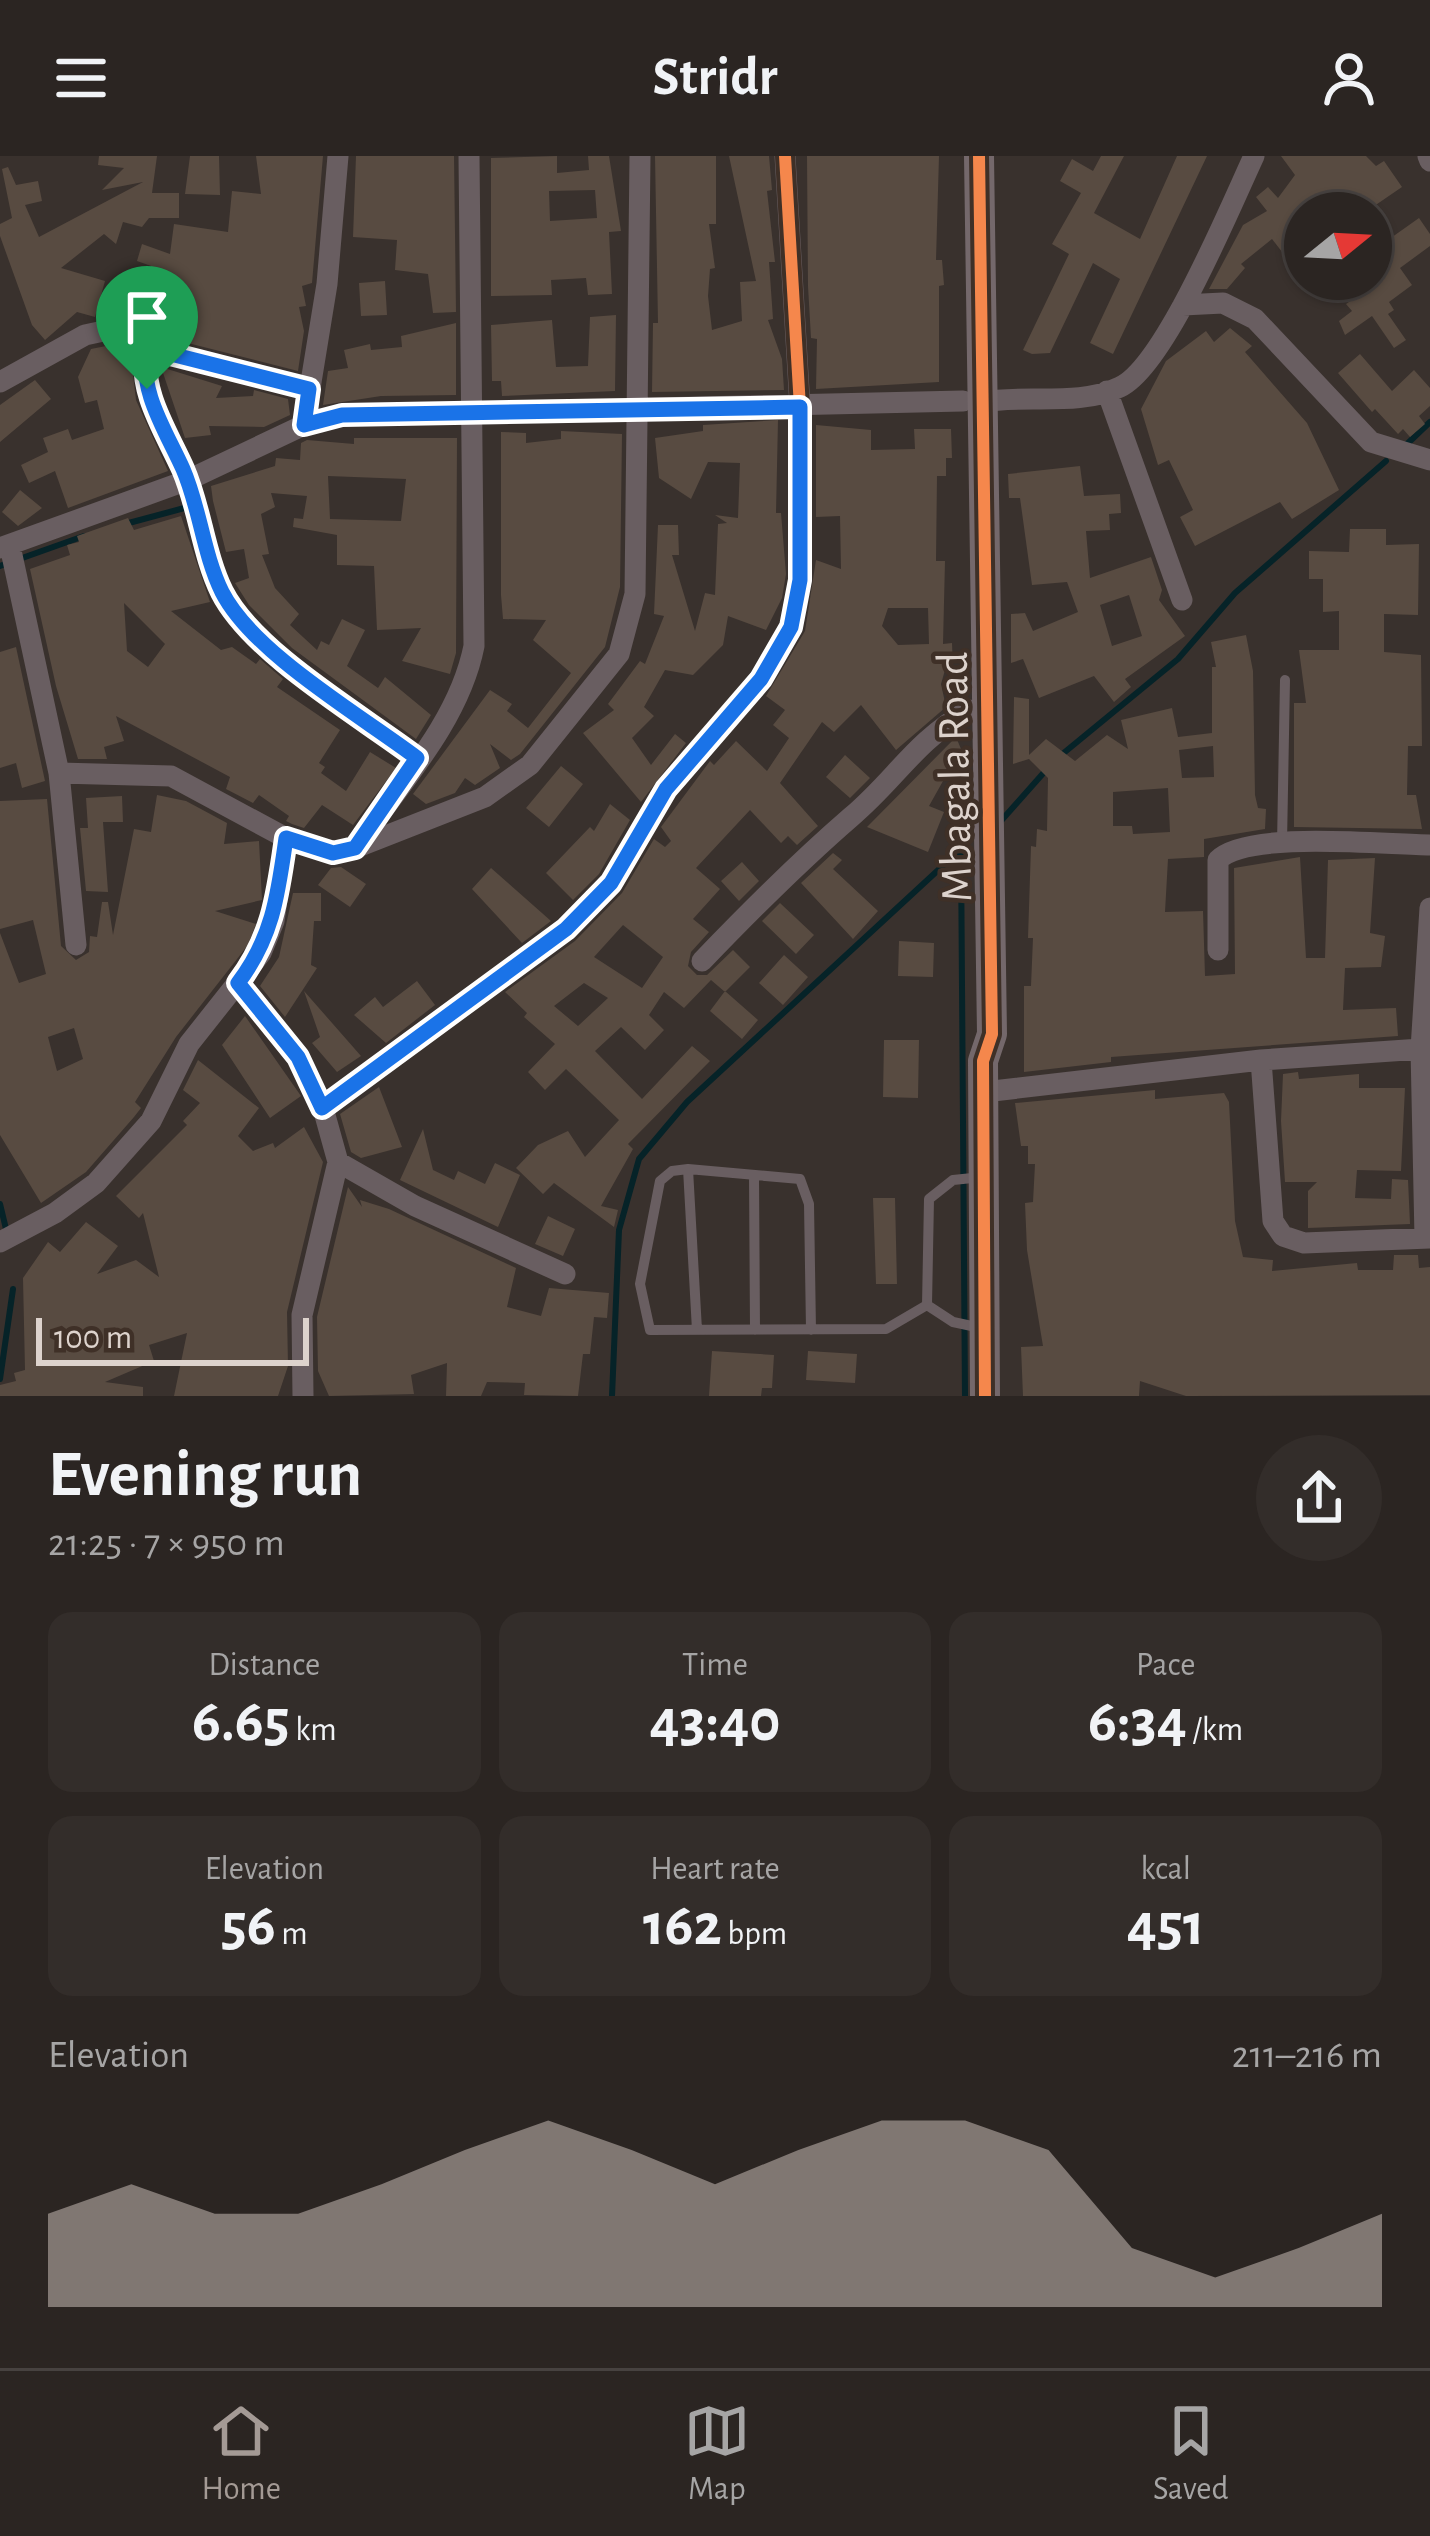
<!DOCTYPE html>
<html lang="en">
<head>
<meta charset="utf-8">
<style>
  body { margin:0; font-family:"Alegreya Sans",sans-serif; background:#332d2a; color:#f1f3f6; height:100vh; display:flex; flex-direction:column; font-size:45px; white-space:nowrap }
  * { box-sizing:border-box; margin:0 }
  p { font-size:39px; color:#a6a5a5 }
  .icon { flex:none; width:66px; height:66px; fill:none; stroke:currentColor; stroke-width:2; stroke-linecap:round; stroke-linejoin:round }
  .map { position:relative; height:1240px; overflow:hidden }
  .details { display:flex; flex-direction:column; background:#2b2522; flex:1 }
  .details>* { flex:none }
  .needle { width:78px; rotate:72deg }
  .buttons { position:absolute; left:1284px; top:36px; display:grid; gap:24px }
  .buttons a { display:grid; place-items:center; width:108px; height:108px; border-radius:50%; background:#2b2522; box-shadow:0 3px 9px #0004,0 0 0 3px #474240; font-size:60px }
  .scale { position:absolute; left:36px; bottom:30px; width:273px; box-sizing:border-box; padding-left:12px; border:6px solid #ddd3cd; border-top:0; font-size:33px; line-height:42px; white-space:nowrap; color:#ddd3cd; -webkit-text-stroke:9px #3f3027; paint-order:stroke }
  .pin { position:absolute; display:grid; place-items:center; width:102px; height:102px; color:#fff; margin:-123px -51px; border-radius:50% 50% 50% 0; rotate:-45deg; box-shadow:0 0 12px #0007 }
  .pin .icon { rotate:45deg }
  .round { display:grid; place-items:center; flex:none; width:126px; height:126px; border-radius:63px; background:#332d2a }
  .head { display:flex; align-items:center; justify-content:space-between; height:204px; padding:0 48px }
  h1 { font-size:66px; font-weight:600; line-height:90px }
  .stats { display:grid; grid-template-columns:repeat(3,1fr); gap:18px; height:204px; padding:12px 48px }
  .stats div { display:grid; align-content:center; border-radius:24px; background:#332d2a; text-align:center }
  .stats b { font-size:60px; font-weight:600 }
  .stats small { font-size:33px; font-weight:400 }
  .stats p { font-size:33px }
  .chart { height:336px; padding:24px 48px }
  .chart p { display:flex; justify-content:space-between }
  .chart svg { width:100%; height:216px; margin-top:12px; fill:#a49a95; opacity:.7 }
  header { display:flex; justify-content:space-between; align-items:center; height:156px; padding:0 48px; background:#2b2522; font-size:54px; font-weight:600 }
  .tabs { display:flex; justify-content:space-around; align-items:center; height:168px; border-top:3px solid #474240; background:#2b2522; font-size:33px; color:#a6a5a5 }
  .tabs a { display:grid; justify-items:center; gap:6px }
  .tabs .on { color:#a49a95 }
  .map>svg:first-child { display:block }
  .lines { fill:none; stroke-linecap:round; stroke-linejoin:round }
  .stream { stroke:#062328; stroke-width:6 }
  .building { fill:#584b41; fill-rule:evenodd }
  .lane { stroke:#695e61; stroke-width:10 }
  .street { stroke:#695e61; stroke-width:21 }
  .secondary { stroke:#74686b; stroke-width:30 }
  .cycleway-casing { stroke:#3f3027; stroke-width:20 }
  .cycleway { stroke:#f5874c; stroke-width:12 }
  .route-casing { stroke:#fff; stroke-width:24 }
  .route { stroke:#1a73e8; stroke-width:15 }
  .labels { text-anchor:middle; stroke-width:9; stroke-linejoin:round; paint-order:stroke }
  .street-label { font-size:45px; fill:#ddd3cd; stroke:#3f3027 }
</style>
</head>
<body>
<header><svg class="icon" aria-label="menu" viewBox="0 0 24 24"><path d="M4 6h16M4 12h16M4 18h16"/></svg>Stridr<svg class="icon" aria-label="person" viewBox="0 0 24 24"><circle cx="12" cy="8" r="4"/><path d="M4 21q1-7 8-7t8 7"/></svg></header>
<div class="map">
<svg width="1430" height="1240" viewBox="0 0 1430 1240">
  <rect width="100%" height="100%" fill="#39312d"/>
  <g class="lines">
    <!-- stream -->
    <path class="stream" d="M 1407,288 L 1430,266
      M 125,368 L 188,351
      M 0,410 L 84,380
      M 1060,600 L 1178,503 L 1235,437 L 1386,305
      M 1000,666 L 1047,613
      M 961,693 L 965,1240
      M 0,1048 L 6,1073
      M 0,1223 L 13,1133
      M 612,1240 L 619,1074 L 639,1003 L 687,946 L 961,693"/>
  </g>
  <!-- building -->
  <path class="building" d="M 99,0 L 157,0 L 152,37 L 179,37 L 179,62 L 149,62 L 142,71 L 123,66 L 116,88 L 104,78 L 61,112 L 105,125 L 95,161 L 77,156 L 45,184 L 32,169 L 0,80 L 0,68 L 12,62 L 2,13 L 8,11 L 16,29 L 38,25 L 42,45 L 25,49 L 39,81 L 143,26 L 102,34 L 124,12 L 98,9 Z
    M 190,0 L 219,0 L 220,39 L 185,38 Z
    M 256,0 L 323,0 L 312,127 L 302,130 L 306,150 L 299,151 L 304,175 L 298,215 L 152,178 L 122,164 L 127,147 L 139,150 L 151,110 L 137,105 L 142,88 L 170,98 L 174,68 L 228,76 L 232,35 L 261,38 Z
    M 356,0 L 454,0 L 456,156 L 433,157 L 428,118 L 395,114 L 397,84 L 353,81 Z
    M 557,0 L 557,17 L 589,14 L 588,0 L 609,0 L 621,75 L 609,76 L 612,138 L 588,139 L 586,122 L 551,124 L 552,139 L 491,140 L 491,2 ZM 595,34 L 597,62 L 550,65 L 549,35 Z
    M 655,0 L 716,0 L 716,68 L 709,68 L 715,112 L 710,113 L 708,140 L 712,174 L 742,165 L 740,126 L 756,125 L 729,0 L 769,0 L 772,34 L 767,35 L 775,106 L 769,106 L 773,163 L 768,164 L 782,203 L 784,234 L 652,236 L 653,167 L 658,167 Z
    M 807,0 L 939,0 L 936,104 L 942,104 L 944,129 L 939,130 L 939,226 L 816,233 L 817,183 L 811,182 L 808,130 Z
    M 1101,0 L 1124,0 L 1094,57 L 1140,83 L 1177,0 L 1207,0 L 1113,198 L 1090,187 L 1120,123 L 1093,107 L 1050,197 L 1032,198 L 1023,194 L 1069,98 L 1052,88 L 1081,37 L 1060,25 L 1072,3 L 1093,15 Z
    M 1281,0 L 1366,0 L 1376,10 L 1384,5 L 1402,31 L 1364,57 L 1336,57 L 1325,40 L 1305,55 L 1305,100 L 1293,110 L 1272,83 L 1241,108 L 1245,112 L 1227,133 L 1209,133 L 1243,69 L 1267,55 L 1256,41 L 1268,31 L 1278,42 L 1295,19 Z
    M 1419,62 L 1430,78 L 1430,90 L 1400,112 L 1412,129 L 1389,146 L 1394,154 L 1388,158 L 1406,184 L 1394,192 L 1372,160 L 1345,179 L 1339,165 L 1352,155 L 1346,148 L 1372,130 L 1371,96 Z
    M 385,125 L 387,159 L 361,160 L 359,127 Z
    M 616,159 L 615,235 L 502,240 L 501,225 L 492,225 L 491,169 L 552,164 L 556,211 L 588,210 L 590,161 Z
    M 456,167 L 456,239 L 381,240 L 323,249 L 328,215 L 348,212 L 344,194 L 370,188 L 371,194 L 402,191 L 401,180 Z
    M 1230,172 L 1252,190 L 1245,196 L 1307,267 L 1339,334 L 1292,363 L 1280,346 L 1195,390 L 1180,361 L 1193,354 L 1169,304 L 1158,309 L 1141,253 L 1166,205 L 1206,175 L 1214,186 Z
    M 106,190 L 131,201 L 136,244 L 168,315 L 68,352 L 55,315 L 29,327 L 21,309 L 48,296 L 43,282 L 68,273 L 72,284 L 104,273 L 97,244 L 85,247 L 78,221 L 91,193 Z
    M 1360,198 L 1392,235 L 1414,214 L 1430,232 L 1430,250 L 1419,260 L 1425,268 L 1410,281 L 1403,273 L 1398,278 L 1375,253 L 1372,256 L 1338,217 Z
    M 161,211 L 222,230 L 216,242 L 253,240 L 254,234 L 288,243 L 290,259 L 264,271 L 209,270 L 211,279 L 185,282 Z
    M 35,224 L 51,243 L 0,286 L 0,249 Z
    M 778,264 L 776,357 L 781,357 L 786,418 L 782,442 L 766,474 L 728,460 L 723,489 L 693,519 L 665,514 L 644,551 L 654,560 L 632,582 L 651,609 L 675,578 L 686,587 L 641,646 L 583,577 L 614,554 L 608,548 L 640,505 L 645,508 L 664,460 L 654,458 L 658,369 L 678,369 L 679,399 L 672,399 L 695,475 L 705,437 L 715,439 L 718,368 L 727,367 L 715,359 L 738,362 L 740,307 L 708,306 L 691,343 L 659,322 L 655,282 L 703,275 L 703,269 Z
    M 816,269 L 871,274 L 871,294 L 915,293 L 914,273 L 951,273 L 952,302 L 946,302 L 946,320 L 937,320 L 936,405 L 945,405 L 943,488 L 952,487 L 953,513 L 945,514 L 941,528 L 946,551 L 896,594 L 861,549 L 834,576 L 822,566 L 780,627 L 818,670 L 797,689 L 788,680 L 781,687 L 750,654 L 696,712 L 720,733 L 693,763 L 709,776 L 691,796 L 688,810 L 697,819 L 707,819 L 733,794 L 750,811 L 725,836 L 711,824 L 684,852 L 664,836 L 649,859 L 664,874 L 645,894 L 621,871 L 595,895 L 642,943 L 692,890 L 710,905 L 628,988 L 633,993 L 601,1050 L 618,1054 L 614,1071 L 554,1027 L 543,1038 L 516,1012 L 538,989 L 568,975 L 585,1001 L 619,964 L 566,913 L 545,934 L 528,916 L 555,888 L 524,861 L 527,857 L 505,836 L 575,785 L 622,737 L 654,683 L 665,691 L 671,685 L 661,671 L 710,605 L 714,609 L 736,585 L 767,615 L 789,582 L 773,569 L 785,554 L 766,540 L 805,475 L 816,404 L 841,413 L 840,360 L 816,361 ZM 888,452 L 928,452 L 929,488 L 898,489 L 882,470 ZM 623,769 L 663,801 L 642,832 L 594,801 ZM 584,827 L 608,842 L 578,870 L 554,850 Z
    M 561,275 L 622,278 L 620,431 L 605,491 L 520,598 L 511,604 L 490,588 L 500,612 L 475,629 L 465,622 L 455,637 L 426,648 L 413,638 L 490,534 L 512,548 L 507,555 L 528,572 L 571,517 L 533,484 L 546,464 L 503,463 L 501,439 L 501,276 L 526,277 L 526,287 L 561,283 Z
    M 354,282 L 457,282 L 456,497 L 450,518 L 402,505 L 421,472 L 377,474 L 374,410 L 337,409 L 337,379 L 293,371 L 294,362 L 303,363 L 307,340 L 271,337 L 275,351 L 261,358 L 269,398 L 262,399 L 275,432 L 299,458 L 290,469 L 317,494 L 321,485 L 329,489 L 342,463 L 365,474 L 347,510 L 378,532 L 385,521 L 431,559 L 416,583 L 292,492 L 249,449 L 235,427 L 249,422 L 244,393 L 226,396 L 213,345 L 211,330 L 275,310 L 276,302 L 300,304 L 301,287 L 307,284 L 354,288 ZM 328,320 L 406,323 L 401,365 L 330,363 Z
    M 1080,310 L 1084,340 L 1120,338 L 1121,357 L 1109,358 L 1110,374 L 1086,375 L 1090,422 L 1151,401 L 1162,434 L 1159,444 L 1185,480 L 1125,523 L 1131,531 L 1114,546 L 1094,520 L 1039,542 L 1023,503 L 1011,507 L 1011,458 L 1025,457 L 1033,475 L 1078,456 L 1067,426 L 1032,429 L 1020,342 L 1009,342 L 1008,318 ZM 1129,439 L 1142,480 L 1112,490 L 1100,449 Z
    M 20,334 L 42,352 L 18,370 L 2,356 Z
    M 181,360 L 210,446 L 171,455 L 221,494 L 232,491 L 256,508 L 260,503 L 283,523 L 277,531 L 340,574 L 319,607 L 325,611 L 321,617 L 346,635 L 370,596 L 396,612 L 353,669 L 322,649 L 304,672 L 292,668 L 286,665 L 289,660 L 259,639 L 253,647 L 226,633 L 230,621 L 116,560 L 124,585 L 104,591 L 107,603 L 78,603 L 56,530 L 30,413 L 70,399 L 67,389 L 79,386 L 77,380 L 128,362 L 134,374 ZM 124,447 L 165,488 L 148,511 L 127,495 Z
    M 1350,373 L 1386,373 L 1386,389 L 1419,388 L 1418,459 L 1384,458 L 1384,496 L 1421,499 L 1422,590 L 1408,590 L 1407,639 L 1416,639 L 1422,673 L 1294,671 L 1294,547 L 1306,547 L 1299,494 L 1339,494 L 1339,455 L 1323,456 L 1323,423 L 1309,423 L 1309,395 L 1349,396 Z
    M 1246,479 L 1253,515 L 1255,639 L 1258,652 L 1266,653 L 1265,673 L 1204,683 L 1204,701 L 1168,703 L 1165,756 L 1203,755 L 1205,820 L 1235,818 L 1234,712 L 1300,701 L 1306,802 L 1325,802 L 1328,704 L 1375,702 L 1370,777 L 1385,780 L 1381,811 L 1345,812 L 1343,854 L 1396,852 L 1398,880 L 1111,901 L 1111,906 L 1024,916 L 1024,830 L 1031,830 L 1033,782 L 1028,782 L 1031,690 L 1036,691 L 1037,673 L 1047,675 L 1048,622 L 1029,603 L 1013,608 L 1014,541 L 1029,543 L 1029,599 L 1046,583 L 1075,605 L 1107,579 L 1128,593 L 1121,564 L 1172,552 L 1178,581 L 1212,577 L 1212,511 L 1216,511 L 1211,486 ZM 1213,590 L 1214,621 L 1182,622 L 1179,594 ZM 1168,632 L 1170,676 L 1133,678 L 1132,670 L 1113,670 L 1113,636 Z
    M 16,491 L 45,625 L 22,632 L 16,607 L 0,612 L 0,496 Z
    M 956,581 L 961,593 L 958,612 L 952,609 L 929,650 L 944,656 L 928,696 L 867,671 Z
    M 845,599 L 870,622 L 850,642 L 826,621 Z
    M 561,610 L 583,628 L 549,671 L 526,652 Z
    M 157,639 L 186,645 L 227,667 L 224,688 L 259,685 L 262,744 L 215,755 L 256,768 L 248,789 L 176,881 L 135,946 L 141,952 L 134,961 L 86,1016 L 41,1047 L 0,979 L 0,777 L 19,827 L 46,818 L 33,764 L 0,773 L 0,645 L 47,643 L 61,790 L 76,804 L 89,796 L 90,780 L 97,781 L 102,746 L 108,746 L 113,779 L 134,673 L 151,676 ZM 74,872 L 83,903 L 57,915 L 48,881 Z
    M 122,640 L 123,666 L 103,666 L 108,736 L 86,735 L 80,672 L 88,672 L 86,642 Z
    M 610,648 L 630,664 L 599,718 L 573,744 L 546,717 L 590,671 L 594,675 Z
    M 833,697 L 842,704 L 833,713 L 878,755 L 853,783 L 801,727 Z
    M 742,706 L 759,725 L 739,745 L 721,725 Z
    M 341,711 L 366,728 L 350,751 L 318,729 L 331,712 Z
    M 491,712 L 551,765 L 522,787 L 472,733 Z
    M 293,737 L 321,737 L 321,765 L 314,765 L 311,809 L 317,812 L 285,861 L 260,830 L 279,801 Z
    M 780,747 L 814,779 L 796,798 L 762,765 Z
    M 899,785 L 934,787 L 933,821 L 898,820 Z
    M 784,799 L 808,821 L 783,849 L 759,827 Z
    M 417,825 L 435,849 L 386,887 L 354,859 L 375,841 L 383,851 Z
    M 304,835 L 361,900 L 337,916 L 312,887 L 320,881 Z
    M 725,835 L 758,864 L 742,883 L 710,855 Z
    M 245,860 L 301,940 L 270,962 L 222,889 Z
    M 884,884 L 919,884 L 918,942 L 883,941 Z
    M 198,904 L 259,952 L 238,980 L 253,995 L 273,987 L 275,992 L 304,971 L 323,1006 L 287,1156 L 288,1210 L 278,1240 L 174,1240 L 187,1177 L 149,1189 L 154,1205 L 105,1226 L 143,1231 L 143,1240 L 0,1240 L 0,1229 L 16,1225 L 14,1217 L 25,1214 L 23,1122 L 48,1086 L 60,1096 L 86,1066 L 118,1090 L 97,1118 L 136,1104 L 159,1121 L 143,1057 L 139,1062 L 116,1040 L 187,969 L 183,965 L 200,947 L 183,934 Z
    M 1298,916 L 1299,923 L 1359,918 L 1359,932 L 1405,932 L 1401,1015 L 1357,1014 L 1355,1042 L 1391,1043 L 1392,1023 L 1408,1024 L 1410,1068 L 1308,1072 L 1308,1035 L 1317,1026 L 1285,1026 L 1281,965 L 1283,918 Z
    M 379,931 L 402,991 L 361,1002 L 351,996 L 340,958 Z
    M 1155,934 L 1155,943 L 1224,937 L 1229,946 L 1235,1065 L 1243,1101 L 1273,1104 L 1272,1115 L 1357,1107 L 1358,1114 L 1393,1114 L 1394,1099 L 1418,1099 L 1419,1112 L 1430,1111 L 1430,1239 L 1186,1240 L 1140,1225 L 1139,1240 L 1023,1240 L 1021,1191 L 1043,1190 L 1027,1094 L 1025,1047 L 1033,1046 L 1035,1008 L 1028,1008 L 1028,990 L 1021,990 L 1015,947 Z
    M 423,973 L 433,1014 L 454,1024 L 458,1015 L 485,1028 L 495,1007 L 520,1019 L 498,1071 L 400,1024 Z
    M 348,1031 L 362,1051 L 360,1044 L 389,1053 L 516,1112 L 507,1151 L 541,1160 L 549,1132 L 609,1137 L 607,1162 L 594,1161 L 590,1198 L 583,1198 L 578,1240 L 524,1239 L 525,1227 L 487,1226 L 481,1240 L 446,1240 L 447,1207 L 411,1219 L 414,1238 L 329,1240 L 318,1215 L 317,1161 Z
    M 873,1042 L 895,1042 L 897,1128 L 876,1128 Z
    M 548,1060 L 575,1073 L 563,1100 L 535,1088 Z
    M 712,1195 L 774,1199 L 772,1232 L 762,1232 L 761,1240 L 709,1240 Z
    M 808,1195 L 857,1198 L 855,1227 L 806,1224 Z"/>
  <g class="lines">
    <!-- lane -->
    <path class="lane" d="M 1282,688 L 1285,524
      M 688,1013 L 697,1174
      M 754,1019 L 755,1174
      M 981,1172 L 953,1166 L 927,1149 L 929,1043 L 953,1024 L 982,1021
      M 811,1174 L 809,1048 L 800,1023 L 688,1013 L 672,1015 L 660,1025 L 640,1128 L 650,1174 L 886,1173 L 927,1149"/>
    <!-- street -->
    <path class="street" d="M 1428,0 L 1430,5
      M 1183,149 L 1223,147 L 1255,163 L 1371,286 L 1430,304
      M 147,192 C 138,234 166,275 183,313 C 200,352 203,397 222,435 C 253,496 361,559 417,602
      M 0,226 L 85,179 L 108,174 L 147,192 L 309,233
      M 1107,235 L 1182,444
      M 983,246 C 1025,238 1079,251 1120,231 C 1165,210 1231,49 1254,0
      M 304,269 L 327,128 L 338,0
      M 10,390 L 59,617 L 76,789
      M 0,392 L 188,324 L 304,269 L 342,259 L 963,245
      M 59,617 L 171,620 L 286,682 L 333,697 L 355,692 L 485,641 L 530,609 L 619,498 L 635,438 L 640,0
      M 355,692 C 399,629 459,566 474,490 L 469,0
      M 1218,794 L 1218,704 C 1247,674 1386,689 1430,689
      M 702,805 C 750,755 799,706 851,661 C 897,622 913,587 969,554
      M 238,827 L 298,901 L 323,952 L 338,1006 L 302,1159 L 303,1240
      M 1261,904 L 1273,1065 L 1283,1080 L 1304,1087 L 1430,1082
      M 984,936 L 1261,904 L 1421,893
      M 323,952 L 566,773 L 611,727 L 666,633 L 761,523 L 791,471 L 801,424 L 800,251 L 785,0
      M 338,1006 L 415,1050 L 565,1118
      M 1425,1082 L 1421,893 L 1430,752
      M 0,1086 L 55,1057 L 96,1027 L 151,965 L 189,888 L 261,797 L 274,765 L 286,682"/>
    <!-- secondary -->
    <path class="secondary" d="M 979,0 L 992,878 L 983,905 L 985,1240"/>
    <defs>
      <path id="cycleway" d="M 979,0 L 992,878 L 983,905 L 985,1240
        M 323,952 L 566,773 L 611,727 L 666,633 L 761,523 L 791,471 L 801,424 L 800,251 L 785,0"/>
    </defs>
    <!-- cycleway casing -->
    <use href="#cycleway" class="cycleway-casing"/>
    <!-- cycleway -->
    <use href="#cycleway" class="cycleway"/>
  </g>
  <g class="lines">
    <defs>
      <path id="route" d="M 147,192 L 309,233 L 304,269 L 342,259 L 800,251 L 800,424 L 791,471 L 761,523 L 666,633 L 611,727 L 566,773 L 322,952 L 298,901 L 238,827 C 273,781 278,738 286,682 L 333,697 L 355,692 L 417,602 C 360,559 253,497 222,436 C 203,397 200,352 183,313 C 166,275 138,234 147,192 Z"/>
    </defs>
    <!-- route casing -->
    <use href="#route" class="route-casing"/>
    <!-- route -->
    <use href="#route" class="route"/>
  </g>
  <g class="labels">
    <!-- street labels -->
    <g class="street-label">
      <text transform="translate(953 621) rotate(-91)" y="16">Mbagala Road</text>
    </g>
  </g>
</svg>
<div class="buttons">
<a><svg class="needle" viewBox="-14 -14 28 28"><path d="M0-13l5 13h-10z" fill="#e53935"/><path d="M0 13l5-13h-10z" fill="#a6a5a5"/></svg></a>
</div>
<div class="scale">100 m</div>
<div class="pin" style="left:147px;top:233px;background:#1e9e55"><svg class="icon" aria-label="arrive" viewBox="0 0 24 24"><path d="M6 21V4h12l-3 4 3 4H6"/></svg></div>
</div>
<section class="details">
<div class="head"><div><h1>Evening run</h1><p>21:25 · 7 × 950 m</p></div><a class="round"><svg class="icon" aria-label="share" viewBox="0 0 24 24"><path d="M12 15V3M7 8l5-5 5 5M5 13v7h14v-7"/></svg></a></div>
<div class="stats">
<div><p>Distance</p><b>6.65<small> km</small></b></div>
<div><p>Time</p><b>43:40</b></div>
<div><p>Pace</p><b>6:34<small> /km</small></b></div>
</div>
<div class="stats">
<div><p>Elevation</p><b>56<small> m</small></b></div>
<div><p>Heart rate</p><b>162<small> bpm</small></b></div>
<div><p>kcal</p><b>451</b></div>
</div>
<div class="chart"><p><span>Elevation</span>211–216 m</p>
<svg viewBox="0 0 160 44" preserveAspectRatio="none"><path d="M0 44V25L10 19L20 25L30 25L40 19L50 12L60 6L70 12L80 19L90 12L100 6L110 6L120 12L130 32L140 38L150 32L160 25V44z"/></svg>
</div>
</section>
<nav class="tabs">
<a class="on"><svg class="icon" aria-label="home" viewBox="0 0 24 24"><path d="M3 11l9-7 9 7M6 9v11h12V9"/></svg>Home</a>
<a><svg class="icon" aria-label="map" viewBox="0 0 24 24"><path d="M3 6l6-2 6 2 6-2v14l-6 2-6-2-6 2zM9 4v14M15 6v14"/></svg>Map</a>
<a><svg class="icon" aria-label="saved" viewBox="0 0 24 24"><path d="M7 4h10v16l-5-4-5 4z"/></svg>Saved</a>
</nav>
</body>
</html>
